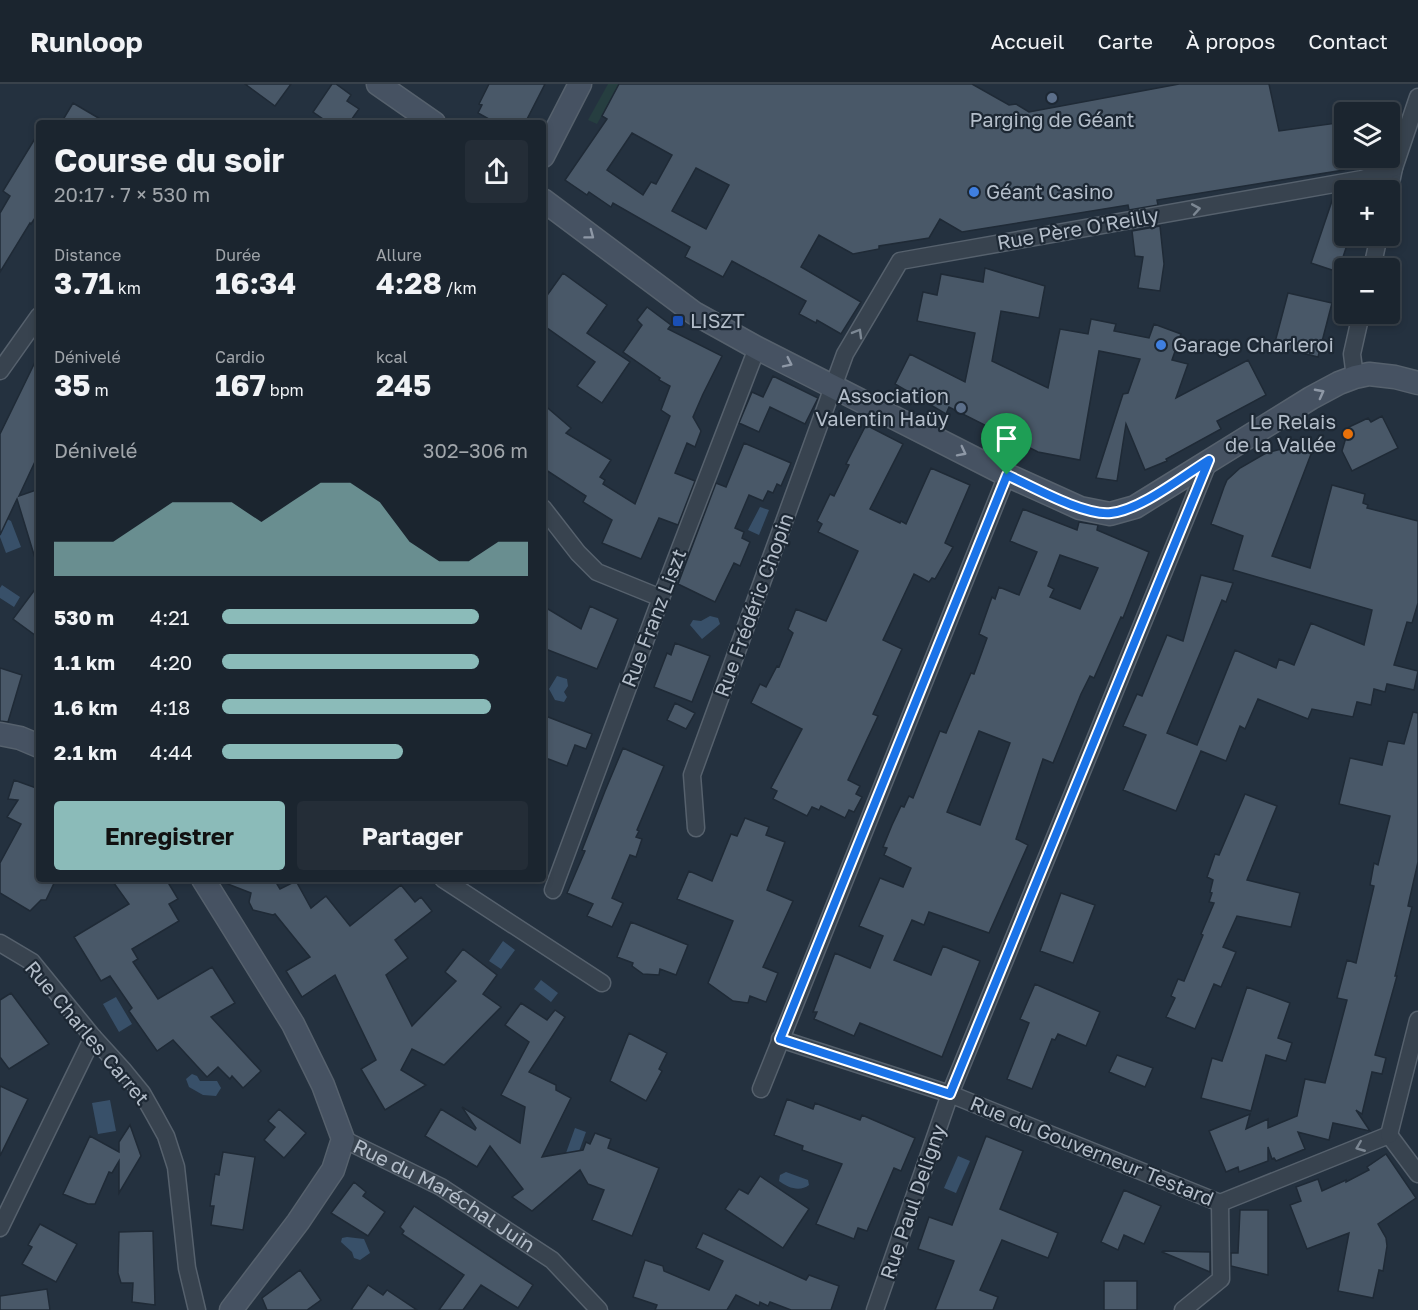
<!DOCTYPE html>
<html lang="fr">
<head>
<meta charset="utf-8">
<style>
  body { margin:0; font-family:"Golos Text",sans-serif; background:#242d37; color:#f1f3f6; height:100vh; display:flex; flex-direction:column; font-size:22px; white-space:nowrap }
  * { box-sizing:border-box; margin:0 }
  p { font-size:20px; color:#a0a5aa }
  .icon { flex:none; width:33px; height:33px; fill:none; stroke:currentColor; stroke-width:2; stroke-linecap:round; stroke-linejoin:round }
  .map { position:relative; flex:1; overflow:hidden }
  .drawer { position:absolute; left:36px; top:36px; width:510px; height:762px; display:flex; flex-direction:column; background:#1b252f; border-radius:6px; box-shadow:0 3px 9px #0003,0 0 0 2px #39424b }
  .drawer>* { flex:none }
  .controls { position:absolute; left:1334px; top:18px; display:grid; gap:12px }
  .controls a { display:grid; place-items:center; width:66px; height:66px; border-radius:6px; background:#1b252f; box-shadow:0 3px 9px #0003,0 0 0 2px #39424b; font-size:30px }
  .pin { position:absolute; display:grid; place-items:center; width:51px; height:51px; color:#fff; margin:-62px -26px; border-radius:50% 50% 50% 0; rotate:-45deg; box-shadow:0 0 6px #0007 }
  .pin .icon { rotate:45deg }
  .round { display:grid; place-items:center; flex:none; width:63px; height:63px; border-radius:6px; background:#242d37 }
  .head { display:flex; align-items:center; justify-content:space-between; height:102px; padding:0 18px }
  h1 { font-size:33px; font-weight:700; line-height:45px }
  .metrics { display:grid; grid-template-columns:repeat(3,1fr); gap:9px; height:102px; padding:6px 18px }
  .metrics div { display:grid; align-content:center }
  .metrics b { font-size:30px; font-weight:700 }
  .metrics small { font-size:16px; font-weight:400 }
  .metrics p { font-size:16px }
  .chart { height:168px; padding:12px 18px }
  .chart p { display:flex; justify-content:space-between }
  .chart svg { width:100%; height:108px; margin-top:6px; fill:#8bbbb9; opacity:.7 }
  .cta { display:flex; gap:12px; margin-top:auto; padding:12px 18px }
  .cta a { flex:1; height:69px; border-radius:6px; background:#8bbbb9; color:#111; font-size:24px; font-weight:700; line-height:69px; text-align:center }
  .cta a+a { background:#242d37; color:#f1f3f6 }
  ul { padding:0 18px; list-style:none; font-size:20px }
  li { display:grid; grid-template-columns:96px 72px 1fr; align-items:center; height:45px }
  li i { height:15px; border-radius:8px; background:#8bbbb9 }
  header { display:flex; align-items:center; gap:36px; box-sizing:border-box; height:84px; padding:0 30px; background:#1b252f; border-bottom:2px solid #39424b }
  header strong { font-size:28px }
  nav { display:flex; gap:33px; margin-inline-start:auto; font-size:21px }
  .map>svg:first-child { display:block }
  .green { fill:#263e40 }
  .water { fill:#385069 }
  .building { fill:#495868; stroke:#1f2a36; stroke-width:1.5; fill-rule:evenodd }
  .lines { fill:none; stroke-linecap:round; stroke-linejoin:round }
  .street-casing { stroke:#56616d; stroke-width:19 }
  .secondary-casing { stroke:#56616d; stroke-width:25 }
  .street { stroke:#38434f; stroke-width:16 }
  .secondary { stroke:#465262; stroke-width:22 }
  .oneway { stroke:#7c8793 }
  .oneway2 { stroke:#8e98a6 }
  .route-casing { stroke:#fff; stroke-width:12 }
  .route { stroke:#1a73e8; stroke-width:8 }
  .service-dot { fill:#5c6f8a; stroke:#1d2834; stroke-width:2 }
  .shop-dot { fill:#3f7fe0; stroke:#1d2834; stroke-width:2 }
  .transit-dot { fill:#1a4fb4; stroke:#1d2834; stroke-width:2 }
  .food-dot { fill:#e8710a; stroke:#1d2834; stroke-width:2 }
  .labels { text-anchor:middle; stroke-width:4.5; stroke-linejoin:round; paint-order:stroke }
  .poi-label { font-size:20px; fill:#b4beca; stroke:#1d2834; text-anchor:start }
  .street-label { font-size:20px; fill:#b4beca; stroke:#1d2834 }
</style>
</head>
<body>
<header>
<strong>Runloop</strong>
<nav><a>Accueil</a><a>Carte</a><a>À propos</a><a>Contact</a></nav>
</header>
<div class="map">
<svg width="1418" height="1226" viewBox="0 0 1418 1226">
  <rect width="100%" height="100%" fill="#24313f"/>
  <!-- green -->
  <path class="green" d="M 608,0 L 619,0 L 597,40 L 588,36 Z"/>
  <!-- water -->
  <path class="water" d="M 760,423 L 769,426 L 759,451 L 748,446 Z
    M 5,434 L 11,437 L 21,463 L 6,469 L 0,453 L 0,435 Z
    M 2,501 L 20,513 L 14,523 L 0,514 L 0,504 Z
    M 710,532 L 718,534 L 720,540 L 702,555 L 690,541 L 693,536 L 701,537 Z
    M 557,592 L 567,595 L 568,602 L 564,608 L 567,613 L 564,618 L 555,616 L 549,605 Z
    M 503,857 L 515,866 L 501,885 L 489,877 Z
    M 541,896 L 558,909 L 551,918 L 534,905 Z
    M 116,913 L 132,940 L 119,948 L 103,920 Z
    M 192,990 L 197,992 L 200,997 L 217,997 L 221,1004 L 216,1012 L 203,1011 L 189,1003 L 186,995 Z
    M 110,1016 L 116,1047 L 98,1050 L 92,1019 Z
    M 575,1044 L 586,1048 L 577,1073 L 566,1069 Z
    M 958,1072 L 970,1077 L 956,1109 L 944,1104 Z
    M 786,1088 L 808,1096 L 809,1101 C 800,1108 788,1104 779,1097 L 780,1091 Z
    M 347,1153 L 364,1155 L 370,1169 L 360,1176 L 354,1174 L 352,1168 L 341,1158 L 342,1154 Z"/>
  <!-- building -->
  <path class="building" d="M 245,0 L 291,0 L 275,22 Z
    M 332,0 L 336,0 L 351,11 L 347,17 L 359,25 L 349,39 L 329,39 L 313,28 Z
    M 489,0 L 545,0 L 525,39 L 496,39 L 478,29 L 482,21 L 479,20 Z
    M 619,0 L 972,0 L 1009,21 L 1016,20 L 1029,28 L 1179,0 L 1269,0 L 1279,47 L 1344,38 L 1344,86 L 1157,116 L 1158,121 L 1129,126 L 1128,121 L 962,148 L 940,135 L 929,154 L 879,162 L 879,165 L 853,170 L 819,151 L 801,183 L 861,218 L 841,250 L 817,236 L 816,239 L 799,230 L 806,217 L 732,177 L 723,193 L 685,173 L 690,163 L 613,119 L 611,123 L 589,108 L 587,111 L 565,96 L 607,35 L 602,32 ZM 632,49 L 672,71 L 656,100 L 651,98 L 643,111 L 607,86 ZM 696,84 L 729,101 L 706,145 L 672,127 Z
    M 73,19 L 107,39 L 61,39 Z
    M 39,48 L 39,128 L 31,140 L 30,139 L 0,188 L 0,129 L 10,112 L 3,107 Z
    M 1344,109 L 1344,152 L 1350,152 L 1338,188 L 1311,179 L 1334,111 Z
    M 1160,142 L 1164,180 L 1160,207 L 1138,204 L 1143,173 L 1135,172 L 1132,147 Z
    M 985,184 L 1045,202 L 1039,234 L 1001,227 L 992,277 L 1048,304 L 1060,245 L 1088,250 L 1091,235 L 1116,240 L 1114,247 L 1149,254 L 1154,240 L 1181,250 L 1172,276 L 1188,280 L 1176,314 L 1248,276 L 1266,311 L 1217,337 L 1221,345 L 1166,375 L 1167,377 L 1145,386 L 1126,340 L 1117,397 L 1096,394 L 1123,310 L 1128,309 L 1140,275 L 1099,267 L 1080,376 L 1038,368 L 949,323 L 946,330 L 895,300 L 910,270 L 965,298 L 975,249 L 917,237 L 923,208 L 937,211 L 941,190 L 983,198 Z
    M 563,189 L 607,221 L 587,249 L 630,278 L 602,319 L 577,302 L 595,278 L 543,241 L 543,217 Z
    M 1288,209 L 1332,219 L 1318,273 L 1274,262 Z
    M 647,223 L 671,241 L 668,245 L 722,272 L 703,310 L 693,333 L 701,347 L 695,363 L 687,359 L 675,389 L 695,397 L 678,441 L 659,434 L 641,475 L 602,459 L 612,436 L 583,418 L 586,412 L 543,384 L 543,320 L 571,344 L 566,349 L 611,376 L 600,393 L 605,396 L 603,400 L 635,420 L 670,332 L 661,326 L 670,302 L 659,296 L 660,294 L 623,268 L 642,241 L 637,236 Z
    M 39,270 L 39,369 L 19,412 L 39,405 L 39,473 L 35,474 L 17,415 L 0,451 L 0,350 Z
    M 773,292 L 818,314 L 805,340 L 770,323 L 759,348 L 739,339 L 752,308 L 763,313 Z
    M 1382,332 L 1398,364 L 1352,387 L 1342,367 L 1349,343 L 1368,334 L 1371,338 Z
    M 866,341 L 903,360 L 870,425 L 900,439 L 901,437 L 906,440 L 931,384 L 970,401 L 945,459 L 953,463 L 935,495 L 932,494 L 929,498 L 914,490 L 883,556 L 902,565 L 873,630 L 878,632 L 848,696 L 860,702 L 856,710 L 862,713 L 854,728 L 849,726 L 845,734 L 821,722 L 819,726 L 812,723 L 807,732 L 773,715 L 777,707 L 771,704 L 802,645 L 751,619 L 760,600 L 766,603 L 777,582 L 779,583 L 793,549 L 788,545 L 796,525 L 826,537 L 858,467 L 818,448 L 822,440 L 817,437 L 830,410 L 834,412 L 849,381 L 846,380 Z
    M 744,359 L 791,379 L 781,402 L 777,400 L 773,409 L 768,407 L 763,417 L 749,411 L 735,444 L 744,448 L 742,454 L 750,458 L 740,482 L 734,479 L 715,518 L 678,500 L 716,399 L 726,403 Z
    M 1298,363 L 1313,365 L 1272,472 L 1310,484 L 1332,401 L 1365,410 L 1363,419 L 1368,421 L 1367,424 L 1418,437 L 1418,519 L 1412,539 L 1407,538 L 1394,581 L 1418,587 L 1414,606 L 1387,600 L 1385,608 L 1374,605 L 1371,621 L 1357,618 L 1353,633 L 1312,625 L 1308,635 L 1258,615 L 1245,645 L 1240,642 L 1226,677 L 1201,667 L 1176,727 L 1123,706 L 1146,651 L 1123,642 L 1137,610 L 1142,612 L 1167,551 L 1183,557 L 1201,491 L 1233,499 L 1226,518 L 1222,516 L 1167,649 L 1197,661 L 1235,566 L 1276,584 L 1279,575 L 1294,581 L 1311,539 L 1364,561 L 1372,526 L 1233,486 L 1243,452 L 1211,440 L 1224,403 L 1227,396 L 1240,384 L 1266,369 L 1285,364 Z
    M 1023,425 L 1077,446 L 1079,438 L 1098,441 L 1097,446 L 1149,468 L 1123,534 L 1121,533 L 1094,594 L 1090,592 L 1081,610 L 1053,679 L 1043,675 L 1016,755 L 1028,761 L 989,849 L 929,828 L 924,841 L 912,836 L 894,876 L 931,891 L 943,862 L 980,877 L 942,973 L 860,939 L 854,952 L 814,935 L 817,928 L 813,928 L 835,869 L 870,884 L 883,852 L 859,842 L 880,794 L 903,803 L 911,784 L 884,771 L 887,764 L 883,763 L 892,741 L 901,722 L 904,723 L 909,712 L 913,714 L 940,647 L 946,649 L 971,589 L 974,590 L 987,554 L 979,550 L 992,513 L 995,515 L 999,503 L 1019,511 L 1037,468 L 1010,457 ZM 1060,471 L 1098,484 L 1080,525 L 1050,513 L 1054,505 L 1048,502 ZM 979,647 L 1010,659 L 980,741 L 947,728 Z
    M 39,500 L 39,554 L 13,535 Z
    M 543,522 L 581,545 L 590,522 L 618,535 L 597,585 L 543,564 Z
    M 675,559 L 710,572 L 692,618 L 654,603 L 667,569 L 671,571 Z
    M 0,584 L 22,591 L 8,638 L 0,637 Z
    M 675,619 L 695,629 L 686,645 L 667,636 Z
    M 1413,628 L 1418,629 L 1418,778 L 1408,822 L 1412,823 L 1395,892 L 1397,892 L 1375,971 L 1386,974 L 1382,990 L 1372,988 L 1362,1030 L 1356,1026 L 1370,1047 L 1333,1039 L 1329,1056 L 1298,1048 L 1305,1065 L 1276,1077 L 1274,1074 L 1272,1075 L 1268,1063 L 1268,1077 L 1239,1088 L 1238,1083 L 1226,1088 L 1209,1047 L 1250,1030 L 1246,1045 L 1268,1035 L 1268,1044 L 1297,1032 L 1305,995 L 1325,999 L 1347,916 L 1337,914 L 1347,876 L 1356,879 L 1374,802 L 1370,801 L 1374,779 L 1378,781 L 1390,732 L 1339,720 L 1350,674 L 1382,681 L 1388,657 L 1404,660 Z
    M 543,631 L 592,650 L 586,665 L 575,661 L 567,682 L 543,673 Z
    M 623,664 L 664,682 L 637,746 L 639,747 L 636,753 L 642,755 L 636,773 L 630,771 L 612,814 L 623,819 L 612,843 L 587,832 L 593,820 L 567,809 L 585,767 L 582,766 L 605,707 Z
    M 14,696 L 39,705 L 39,795 L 56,795 L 46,816 L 41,816 L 30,827 L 0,809 L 0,779 L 21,740 L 7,733 L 18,716 L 8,715 Z
    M 1245,710 L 1277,722 L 1247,796 L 1300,809 L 1291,843 L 1237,832 L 1223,863 L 1236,868 L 1221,903 L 1214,900 L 1195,945 L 1166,933 L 1175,914 L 1171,912 L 1178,895 L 1184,897 L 1203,851 L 1201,850 L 1214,819 L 1209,818 L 1212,809 L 1210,808 L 1213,796 L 1207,793 L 1215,770 L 1219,771 Z
    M 745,734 L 769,743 L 766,751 L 785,758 L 767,806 L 793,817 L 763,883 L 778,889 L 766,918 L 750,912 L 748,919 L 733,917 L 708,899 L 733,837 L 677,815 L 689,787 L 712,797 L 731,750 L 737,752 Z
    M 111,795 L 166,795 L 178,815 L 169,820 L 179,837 L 132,865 L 138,875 L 133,878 L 158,915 L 212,883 L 235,919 L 211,933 L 261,987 L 243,1004 L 232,992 L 230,995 L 218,983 L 207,993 L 173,956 L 157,967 L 129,927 L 132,924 L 110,892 L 101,897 L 74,853 L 129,820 Z
    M 219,795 L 274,795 L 280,805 L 296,797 L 311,824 L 326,812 L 350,842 L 401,801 L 415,818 L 421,813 L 432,827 L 395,856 L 408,874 L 386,891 L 412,942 L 456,897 L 445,888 L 463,865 L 497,891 L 483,910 L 501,923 L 444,981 L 412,965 L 401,986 L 426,1001 L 385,1026 L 361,985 L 376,976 L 335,891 L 302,913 L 286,887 L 310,873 L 275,830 L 273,831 L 253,826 L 249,818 L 251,809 L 220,797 Z
    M 1061,809 L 1095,821 L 1073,879 L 1040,867 Z
    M 631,838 L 688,861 L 676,891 L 660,885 L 659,891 L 643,890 L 632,882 L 633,879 L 617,873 Z
    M 1035,900 L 1100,928 L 1086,962 L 1058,950 L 1055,956 L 1052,955 L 1032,1005 L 1007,995 L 1029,939 L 1020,935 Z
    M 1247,903 L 1290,919 L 1278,954 L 1292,959 L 1286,977 L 1266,971 L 1251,1027 L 1201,1014 L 1212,974 L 1222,977 Z
    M 11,909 L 49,960 L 9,985 L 0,973 L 0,916 Z
    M 521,919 L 547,936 L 555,926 L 565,933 L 529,988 L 556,1001 L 556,1006 L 571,1014 L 542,1073 L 583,1066 L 586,1058 L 590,1060 L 595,1049 L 611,1055 L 608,1064 L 659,1084 L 632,1152 L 592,1136 L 604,1106 L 588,1100 L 580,1086 L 532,1127 L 512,1113 L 523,1105 L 490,1062 L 477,1083 L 425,1052 L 441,1025 L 475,1046 L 476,1044 L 462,1023 L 520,1059 L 525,1023 L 501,1011 L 529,958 L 505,941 Z
    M 629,949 L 667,969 L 659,985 L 662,987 L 646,1017 L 610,997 Z
    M 1117,971 L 1153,984 L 1145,1003 L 1109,988 Z
    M 0,1002 L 28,1015 L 0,1072 Z
    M 787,1015 L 813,1025 L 815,1019 L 860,1036 L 862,1031 L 915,1054 L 901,1087 L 894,1084 L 867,1147 L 858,1144 L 854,1155 L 816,1140 L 842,1080 L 802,1066 L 803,1062 L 774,1051 Z
    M 279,1025 L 306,1049 L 284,1074 L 264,1056 L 275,1043 L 268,1037 Z
    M 130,1041 L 141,1072 L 119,1109 L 119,1077 L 112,1089 L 109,1088 L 95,1120 L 88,1120 L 63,1110 L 90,1052 L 119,1068 L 119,1058 Z
    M 986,1052 L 1023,1067 L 1000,1125 L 1058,1149 L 1048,1174 L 1002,1156 L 980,1206 L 998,1213 L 993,1226 L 935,1226 L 954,1177 L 918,1165 L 929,1133 L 952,1141 Z
    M 223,1068 L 255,1073 L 243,1146 L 211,1141 L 214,1122 L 210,1122 L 215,1090 L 219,1091 Z
    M 1386,1070 L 1416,1114 L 1378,1140 L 1386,1154 L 1387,1162 L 1383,1187 L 1379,1186 L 1373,1214 L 1338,1207 L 1349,1149 L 1307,1165 L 1290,1121 L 1301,1117 L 1296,1103 L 1318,1095 L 1322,1107 L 1346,1096 L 1346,1098 L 1369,1086 L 1367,1083 Z
    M 760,1092 L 809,1125 L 783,1164 L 725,1125 L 739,1105 L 748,1110 Z
    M 354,1098 L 366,1108 L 363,1112 L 385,1128 L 368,1152 L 331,1129 Z
    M 1124,1106 L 1161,1122 L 1144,1160 L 1124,1151 L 1118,1166 L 1101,1158 Z
    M 414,1122 L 533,1201 L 518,1224 L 481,1201 L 463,1226 L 439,1226 L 464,1191 L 402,1150 L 404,1147 L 400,1143 Z
    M 1240,1126 L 1268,1126 L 1268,1191 L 1231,1182 L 1231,1169 L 1238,1169 Z
    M 40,1140 L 77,1160 L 56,1198 L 22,1180 L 32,1163 L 28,1161 Z
    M 153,1147 L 155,1221 L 132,1218 L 133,1199 L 121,1199 L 118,1189 L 119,1148 Z
    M 703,1149 L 806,1196 L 809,1191 L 839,1202 L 831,1226 L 791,1226 L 770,1218 L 768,1222 L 760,1218 L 759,1222 L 736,1211 L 727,1226 L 655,1226 L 657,1221 L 633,1213 L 645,1176 L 663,1182 L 664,1187 L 709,1206 L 723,1177 L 696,1164 Z
    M 1163,1167 L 1210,1168 L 1210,1188 L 1162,1168 Z
    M 300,1186 L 321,1216 L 307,1226 L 267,1226 L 262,1214 Z
    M 1104,1197 L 1137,1197 L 1137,1226 L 1104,1226 Z
    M 368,1201 L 383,1211 L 387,1206 L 417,1226 L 351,1226 Z
    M 47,1205 L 50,1226 L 0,1226 L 0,1212 Z"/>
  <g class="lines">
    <defs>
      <g id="street">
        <path d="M 1389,108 L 1394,84 L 1418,13"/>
        <path d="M 1372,184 L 1379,152"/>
        <path d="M 0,287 L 39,232"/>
        <path d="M 1355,293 L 1352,270 L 1361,230"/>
        <path d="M 543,424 L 578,469 L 597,488 L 661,514"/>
        <path d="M 696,744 L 692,691 L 845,270 L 900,177 L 1362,95 L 1394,84"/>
        <path d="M 443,795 L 602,899"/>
        <path d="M 553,806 L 661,514 L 757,264"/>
        <path d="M 0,859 L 32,878 L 93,953 L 124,987 L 142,1009 L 155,1032 L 166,1052 L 176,1083 L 187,1184 L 197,1226"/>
        <path d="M 780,955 L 950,1010 L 1220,1119 L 1389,1051 L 1418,1090"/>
        <path d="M 761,1005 L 1007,391"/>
        <path d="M 1389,1051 L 1418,936"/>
        <path id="s1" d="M 343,1055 L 441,1103 L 552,1176 L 599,1226"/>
        <path d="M 0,1144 L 93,953"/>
        <path d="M 875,1226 L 950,1010 L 1209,377"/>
        <path d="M 1183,1226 L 1221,1195 L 1220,1119"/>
      </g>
      <path id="secondary" d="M 378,0 L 434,39
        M 543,72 L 580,0
        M 543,116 L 694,229 L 757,264 L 1007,391 L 1080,424 L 1110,430 L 1135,423 L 1311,314 L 1339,299 L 1355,293 L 1369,290 L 1395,293 L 1418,299
        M 0,650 L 20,654 L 39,662
        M 203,795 L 293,940 L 323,1001 L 343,1055 L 333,1086 L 298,1138 L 231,1226"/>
    </defs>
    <!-- street casing -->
    <use href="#street" class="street-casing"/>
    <!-- secondary casing -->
    <use href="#secondary" class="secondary-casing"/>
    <!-- street -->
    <use href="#street" class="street"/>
    <!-- secondary -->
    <use href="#secondary" class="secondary"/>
  </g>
  <!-- one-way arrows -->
  <defs><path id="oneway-chevron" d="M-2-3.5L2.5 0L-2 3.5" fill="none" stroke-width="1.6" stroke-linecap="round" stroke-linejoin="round" transform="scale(1.5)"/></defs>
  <g class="oneway">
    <use href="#oneway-chevron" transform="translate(1196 125) rotate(-10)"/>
    <use href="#oneway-chevron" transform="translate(858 249) rotate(-60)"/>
    <use href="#oneway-chevron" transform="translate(1360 1063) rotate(158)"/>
  </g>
  <g class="oneway2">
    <use href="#oneway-chevron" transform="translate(590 151) rotate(37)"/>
    <use href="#oneway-chevron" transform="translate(788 279) rotate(26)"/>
    <use href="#oneway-chevron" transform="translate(1320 309) rotate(-28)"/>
    <use href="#oneway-chevron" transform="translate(962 368) rotate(27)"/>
  </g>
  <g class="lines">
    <defs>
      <path id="route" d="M 1209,376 L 950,1010 L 780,955 L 1007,391 C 1033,403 1084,432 1111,429 C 1141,426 1183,392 1209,376 Z"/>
    </defs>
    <!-- route casing -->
    <use href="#route" class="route-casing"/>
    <!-- route -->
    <use href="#route" class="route"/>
  </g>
  <!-- markers -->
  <g class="service-dot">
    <circle cx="1052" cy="14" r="6"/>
    <circle cx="961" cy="324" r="6"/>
  </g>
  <g class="shop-dot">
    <circle cx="974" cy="108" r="6"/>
    <circle cx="1161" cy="261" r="6"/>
  </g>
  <rect class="transit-dot" x="672" y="231" width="12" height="12" rx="3"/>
  <circle class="food-dot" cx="1348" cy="350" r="6"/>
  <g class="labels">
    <!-- poi labels -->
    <g class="poi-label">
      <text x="1052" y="43" text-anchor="middle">Parging de Géant</text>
      <text x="986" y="115">Géant Casino</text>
      <text x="690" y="244">LISZT</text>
      <text x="1173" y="268">Garage Charleroi</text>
      <text x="949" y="319" text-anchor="end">Association<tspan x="949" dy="23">Valentin Haüy</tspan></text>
      <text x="1336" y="345" text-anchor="end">Le Relais<tspan x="1336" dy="23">de la Vallée</tspan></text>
    </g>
    <!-- street labels -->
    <g class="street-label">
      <text transform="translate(1078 145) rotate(-10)" y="7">Rue Père O'Reilly</text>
      <text transform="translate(754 521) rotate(-70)" y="7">Rue Frédéric Chopin</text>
      <text transform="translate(654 534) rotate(-69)" y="7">Rue Franz Liszt</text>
      <text transform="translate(87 949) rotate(50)" y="7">Rue Charles Carret</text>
      <text transform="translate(1092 1067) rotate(22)" y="7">Rue du Gouverneur Testard</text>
      <text dy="7" stroke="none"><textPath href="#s1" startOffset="116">Rue du Maréchal Juin</textPath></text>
      <text transform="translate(913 1118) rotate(-71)" y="7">Rue Paul Deligny</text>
    </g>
  </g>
</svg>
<div class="controls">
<a><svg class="icon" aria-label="layers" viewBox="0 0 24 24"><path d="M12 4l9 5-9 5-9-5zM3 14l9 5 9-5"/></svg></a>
<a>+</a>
<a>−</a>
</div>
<div class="pin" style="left:1007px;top:391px;background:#1e9e55"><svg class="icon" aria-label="arrive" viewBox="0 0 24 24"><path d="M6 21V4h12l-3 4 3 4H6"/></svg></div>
<section class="drawer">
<div class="head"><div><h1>Course du soir</h1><p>20:17 · 7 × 530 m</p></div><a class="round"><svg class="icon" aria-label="share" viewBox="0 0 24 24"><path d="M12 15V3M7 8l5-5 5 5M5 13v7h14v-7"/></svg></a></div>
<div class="metrics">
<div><p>Distance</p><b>3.71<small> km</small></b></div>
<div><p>Durée</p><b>16:34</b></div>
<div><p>Allure</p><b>4:28<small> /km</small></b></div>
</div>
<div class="metrics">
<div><p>Dénivelé</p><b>35<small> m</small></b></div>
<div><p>Cardio</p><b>167<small> bpm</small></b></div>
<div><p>kcal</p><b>245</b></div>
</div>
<div class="chart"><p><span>Dénivelé</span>302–306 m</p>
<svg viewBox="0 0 160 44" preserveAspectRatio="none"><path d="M0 44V30L10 30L20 30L30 22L40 14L50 14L60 14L70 22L80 14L90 6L100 6L110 14L120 30L130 38L140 38L150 30L160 30V44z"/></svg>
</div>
<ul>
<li><b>530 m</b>4:21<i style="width:84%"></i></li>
<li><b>1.1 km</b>4:20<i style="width:84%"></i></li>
<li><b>1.6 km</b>4:18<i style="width:88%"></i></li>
<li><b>2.1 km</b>4:44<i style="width:59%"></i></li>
</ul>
<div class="cta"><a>Enregistrer</a><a>Partager</a></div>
</section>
</div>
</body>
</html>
